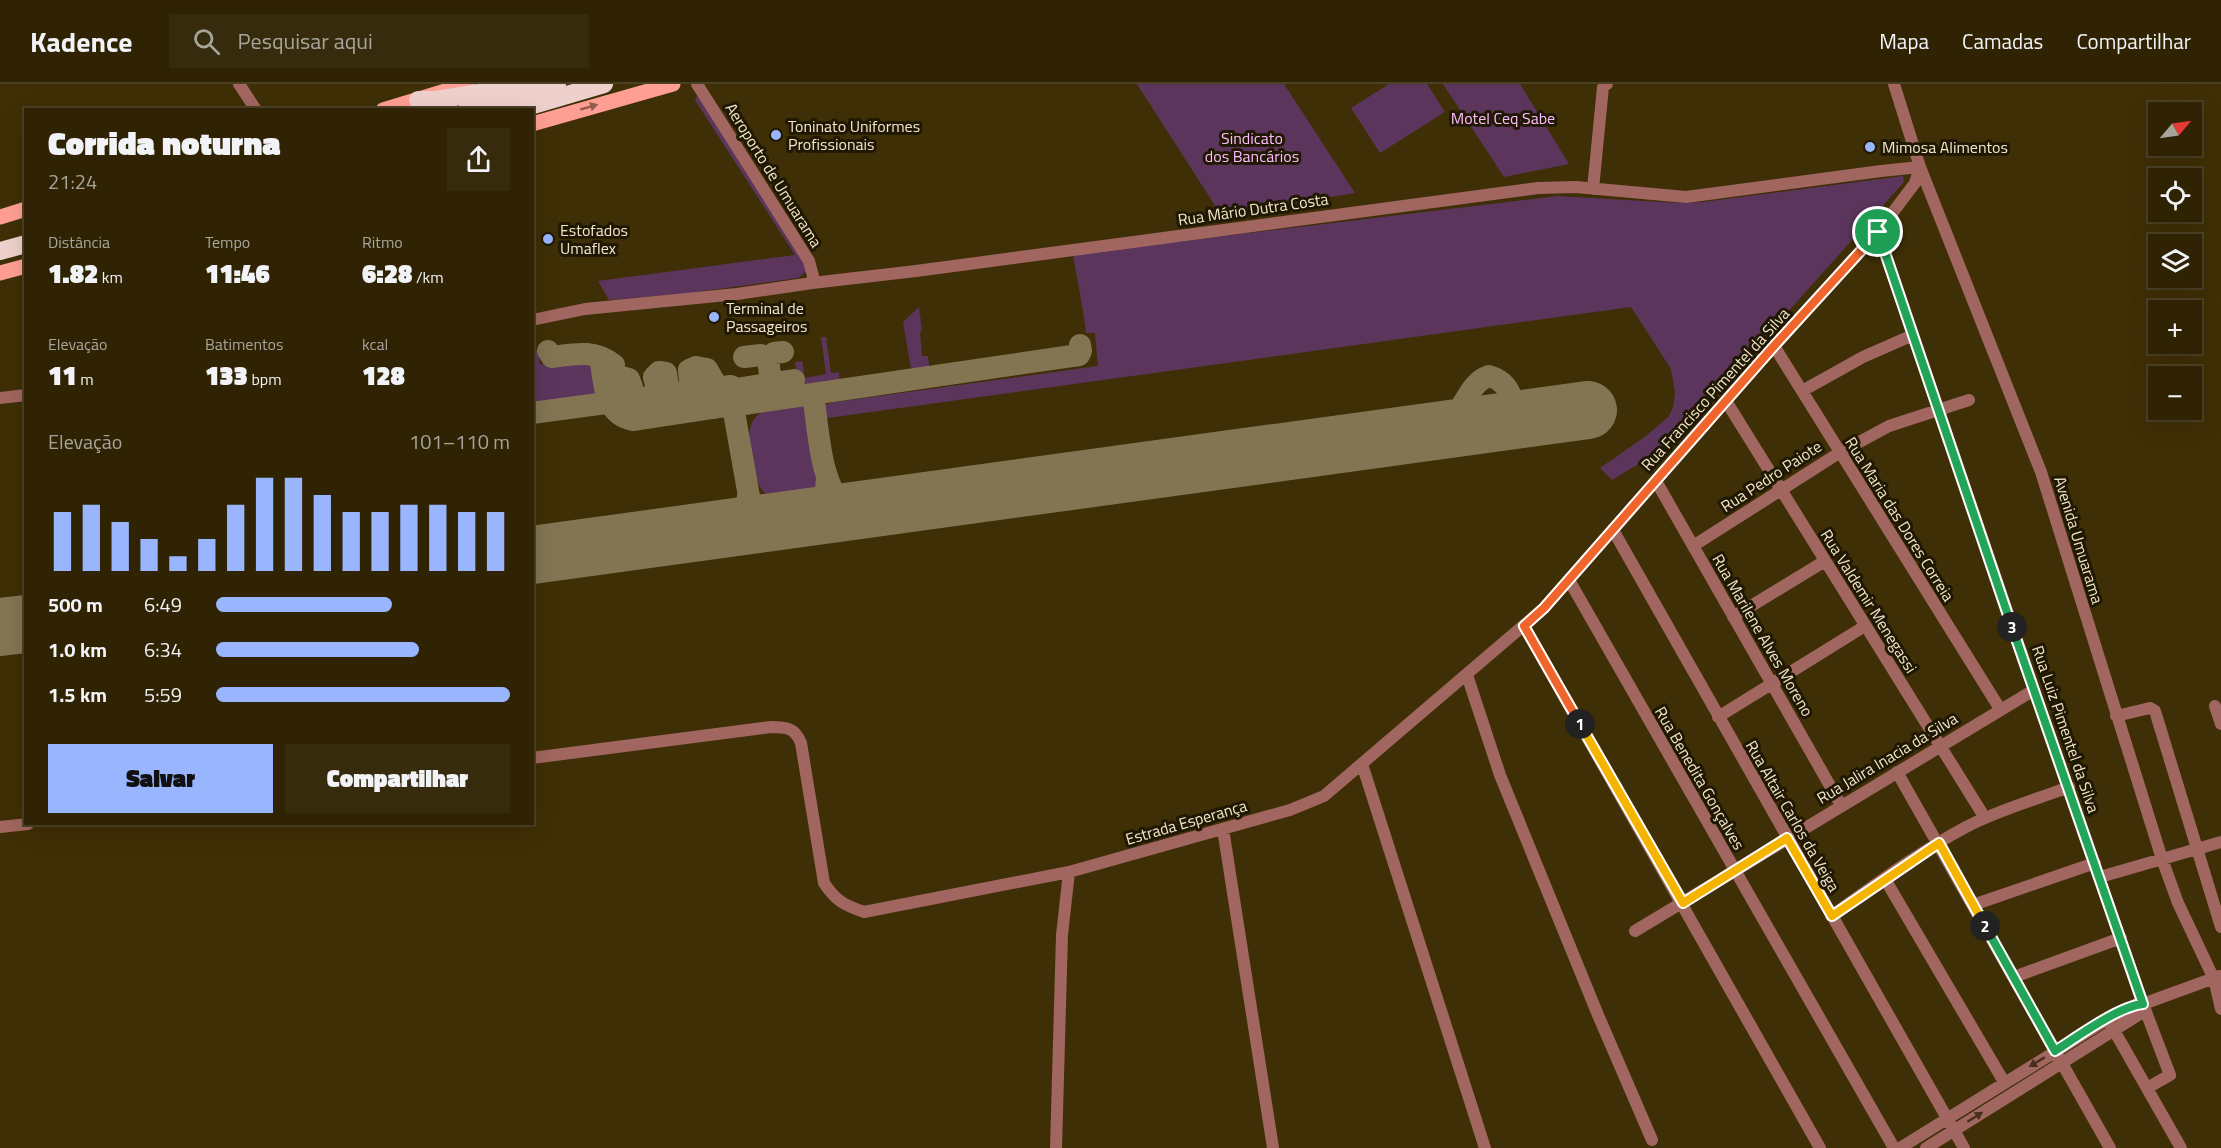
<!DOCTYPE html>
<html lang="pt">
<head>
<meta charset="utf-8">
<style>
  body { margin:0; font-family:"Titillium Web",sans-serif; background:#372b0e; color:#f1f3f6; height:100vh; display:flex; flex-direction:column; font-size:22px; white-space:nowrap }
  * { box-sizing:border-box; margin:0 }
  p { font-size:20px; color:#a7a49a }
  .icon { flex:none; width:33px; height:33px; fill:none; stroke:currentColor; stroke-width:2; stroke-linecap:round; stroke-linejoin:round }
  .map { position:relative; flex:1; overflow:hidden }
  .drawer { position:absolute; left:24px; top:24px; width:510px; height:717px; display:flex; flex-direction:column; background:#2f2304; border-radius:0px; box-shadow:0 6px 24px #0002,0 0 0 2px #4a4026 }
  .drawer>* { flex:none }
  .needle { width:39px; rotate:61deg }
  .fabs { position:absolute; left:2148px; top:18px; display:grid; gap:12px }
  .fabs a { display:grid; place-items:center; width:54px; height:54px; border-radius:0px; background:#2f2304; box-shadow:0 6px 24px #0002,0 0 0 2px #4a4026; font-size:30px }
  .pin { position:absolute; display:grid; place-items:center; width:51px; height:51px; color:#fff; margin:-26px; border:3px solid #fff; border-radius:50%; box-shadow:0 2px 6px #0007 }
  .km { position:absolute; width:30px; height:30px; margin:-15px; border-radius:50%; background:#222; color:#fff; font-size:16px; line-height:30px; text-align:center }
  .round { display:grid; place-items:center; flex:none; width:63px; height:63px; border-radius:0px; background:#372b0e }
  .overview { display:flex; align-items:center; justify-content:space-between; height:102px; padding:0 24px }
  h1 { font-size:33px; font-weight:800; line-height:45px }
  .stats { display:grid; grid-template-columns:repeat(3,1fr); gap:9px; height:102px; padding:6px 24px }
  .stats div { display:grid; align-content:center }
  .stats b { font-size:26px; font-weight:800 }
  .stats small { font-size:16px; font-weight:400 }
  .stats p { font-size:16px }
  .chart { height:168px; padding:12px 24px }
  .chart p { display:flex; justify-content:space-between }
  .chart svg { width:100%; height:108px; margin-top:6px; stroke:#98b5fd; stroke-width:6 }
  .primary-button { display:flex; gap:12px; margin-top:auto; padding:12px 24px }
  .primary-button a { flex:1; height:69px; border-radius:0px; background:#98b5fd; color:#111; font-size:24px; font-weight:800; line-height:69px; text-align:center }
  .primary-button a+a { background:#372b0e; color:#f1f3f6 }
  ul { padding:0 24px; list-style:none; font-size:20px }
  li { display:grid; grid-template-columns:96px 72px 1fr; align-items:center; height:45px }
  li i { height:15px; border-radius:8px; background:#98b5fd }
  header { display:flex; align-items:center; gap:36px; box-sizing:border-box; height:84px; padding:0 30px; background:#2f2304; border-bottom:2px solid #4a4026 }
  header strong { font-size:28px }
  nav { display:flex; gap:33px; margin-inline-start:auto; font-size:21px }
  .search { width:420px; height:54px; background:#372b0e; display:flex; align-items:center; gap:15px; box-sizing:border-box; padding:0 21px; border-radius:0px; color:#a7a49a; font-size:22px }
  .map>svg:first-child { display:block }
  .green { fill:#5c355c }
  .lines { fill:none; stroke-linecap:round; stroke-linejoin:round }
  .taxiway { stroke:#837552; stroke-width:22 }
  .runway { stroke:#837552; stroke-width:58 }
  .minor { stroke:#a0665f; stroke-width:12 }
  .major { stroke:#ff9f94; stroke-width:15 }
  .highway { stroke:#eed0cc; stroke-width:18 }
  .oneway { fill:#905c4c }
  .oneway2 { fill:#472f1f }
  .split-1-casing { stroke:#fff; stroke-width:12 }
  .split-2-casing { stroke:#fff; stroke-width:12 }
  .split-3-casing { stroke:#fff; stroke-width:12 }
  .split-4-casing { stroke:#fff; stroke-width:12 }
  .split-1 { stroke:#f0652b; stroke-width:8 }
  .split-2 { stroke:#f5b400; stroke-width:8 }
  .split-3 { stroke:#22a559; stroke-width:8 }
  .split-4 { stroke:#22a559; stroke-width:8 }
  .poi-dot { fill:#98b5fd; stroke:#211804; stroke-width:2 }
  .labels { text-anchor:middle; stroke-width:6; stroke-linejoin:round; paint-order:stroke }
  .park-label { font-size:16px; fill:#febcfe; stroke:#211804 }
  .poi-label { font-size:16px; fill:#f1e6cb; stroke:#211804; text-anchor:start }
  .street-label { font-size:16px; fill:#f1e6cb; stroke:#211804 }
</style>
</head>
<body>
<header>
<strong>Kadence</strong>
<div class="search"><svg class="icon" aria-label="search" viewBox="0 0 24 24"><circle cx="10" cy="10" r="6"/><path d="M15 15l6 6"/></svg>Pesquisar aqui</div>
<nav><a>Mapa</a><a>Camadas</a><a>Compartilhar</a></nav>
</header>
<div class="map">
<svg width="2221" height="1064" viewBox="0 0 2221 1064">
  <rect width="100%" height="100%" fill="#3f2f06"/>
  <!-- green -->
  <path class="green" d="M 1137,0 L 1284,0 L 1355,109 L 1221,131 Z
    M 1389,0 L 1427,0 L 1445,28 L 1380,69 L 1351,24 Z
    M 1443,0 L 1520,0 L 1569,80 L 1504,93 Z
    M 698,10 L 805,176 L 807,187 L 798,194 L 681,210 L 609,216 L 598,197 L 795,171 L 695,16 Z
    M 1903,92 L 1904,98 L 1692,335 L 1655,370 L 1612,396 L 1600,384 L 1646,352 L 1668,333 L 1673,324 L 1675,308 L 1671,285 L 1631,223 L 828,334 L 824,331 L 824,321 L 835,318 L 1098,282 L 1095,249 L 1086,249 C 1083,222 1077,196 1073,170 L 1558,112 L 1678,119 L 1703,118 Z
    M 919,223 L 922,247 L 920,248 L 922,272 L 928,272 L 930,289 L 912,291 L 903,238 Z
    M 821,253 L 826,253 L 831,289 L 839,288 L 840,300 L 799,307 L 795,278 L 802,277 L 805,294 L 826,290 Z
    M 532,266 L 538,267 L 540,280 L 592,275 L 596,282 L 600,311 L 533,321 Z
    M 809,319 L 822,411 C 807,414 786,421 771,414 C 754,406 746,362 750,346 C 751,338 756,331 763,327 C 774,319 795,320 809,319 Z"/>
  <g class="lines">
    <!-- taxiway -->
    <path class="taxiway" d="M 548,267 L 552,273 C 574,270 595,265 614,281
      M 744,273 L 761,271 L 768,275
      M 601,278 C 604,300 605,332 634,336 L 726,322 L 731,324 L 734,328 L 750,418 L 762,431 L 781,437
      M 617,296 L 622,293 L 629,295 L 632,303 L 630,309
      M 657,305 L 654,293 L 659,288 L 666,289 L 670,318 L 668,323
      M 813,310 C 819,348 819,401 848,427
      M 773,314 L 768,275 L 774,269 L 783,268
      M 687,321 L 687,313 L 691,308 L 689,286 L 696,283 L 707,285 L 716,301
      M 714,324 L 719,318 L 727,316 L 734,317 L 734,328 L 737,323 L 744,320 L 1079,271 L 1081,267 L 1080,261
      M 532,329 L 731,302 L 736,305 L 794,296
      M 1438,347 C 1463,335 1466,299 1489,292 C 1511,298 1513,317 1516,336
      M 813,432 L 825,414 L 827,396
      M 726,444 C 740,436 746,429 748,412"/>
    <!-- runway -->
    <path class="runway" d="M 532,471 L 1588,326
      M 0,543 L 26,540"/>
    <!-- minor -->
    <path class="minor" d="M 239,0 L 256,26
      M 1894,0 L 1920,83 L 2041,388 L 2162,775 L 2178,819 L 2214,895 L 2221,925
      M 1593,105 L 1603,3 L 1607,0
      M 1878,148 L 2034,606 L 2143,920 L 2170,991 L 2147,1004
      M 812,199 L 916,187 L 1538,104 L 1576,103 L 1686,113 L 1881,87 L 1920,83 L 1915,99 L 1878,148 L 1774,262 L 1544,524 L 1324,712 L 1290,726 L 1069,788 L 1062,851 L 1056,1064
      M 532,236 L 585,225 L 737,210 L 812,199 L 813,192 L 809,177 L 697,0
      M 1774,262 L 2000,625
      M 1802,307 L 1863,273 L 1913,251
      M 0,314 L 26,311
      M 1726,317 L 1985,734
      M 1656,397 L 1841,721
      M 1613,446 L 1964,1064
      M 1693,462 L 1839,369 L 1889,342 L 1969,316
      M 1569,496 L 1894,1064
      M 1733,533 L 1825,477
      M 1524,542 L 1820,1064
      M 1467,591 L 1500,691 L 1598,931 L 1652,1056
      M 2215,622 L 2221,640
      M 2116,632 L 2150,624 L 2155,627 L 2221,843
      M 1718,633 L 1865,542
      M 532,674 L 771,643 C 787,643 795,644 801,659 L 824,799 C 836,817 844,821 864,828 L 1069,788
      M 1362,680 L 1485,1064
      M 1897,688 L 2110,1064
      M 0,743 L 28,740
      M 1223,745 L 1273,1064
      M 2100,793 L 2221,758
      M 1885,795 L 2004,998
      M 1973,821 L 2095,779
      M 1831,832 C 1875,801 1919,768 1966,743 C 1998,726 2035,716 2069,703
      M 1635,847 L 2034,606
      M 2014,893 L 2121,854
      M 2111,941 L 2181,1064
      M 1900,1064 L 2108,935 L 2135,921 L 2143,920 L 2220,892
      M 1926,1064 L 2140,930 L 2143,920"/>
    <!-- major -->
    <path class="major" d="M 383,26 L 468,0
      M 532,40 L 673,0
      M 0,133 L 26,125
      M 0,189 L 26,182"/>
    <!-- highway -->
    <path class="highway" d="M 418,16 L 436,16 L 533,0
      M 467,26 L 557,0
      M 516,26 L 604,0
      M 0,167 L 26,160"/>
  </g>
  <!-- one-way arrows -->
  <defs><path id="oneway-solid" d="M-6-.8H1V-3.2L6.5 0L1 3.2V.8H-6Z" transform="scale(1.5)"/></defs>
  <use class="oneway" href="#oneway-solid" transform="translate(589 23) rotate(-16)"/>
  <g class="oneway2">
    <use href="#oneway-solid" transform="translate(2037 978) rotate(149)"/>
    <use href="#oneway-solid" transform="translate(1975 1033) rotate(-32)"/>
  </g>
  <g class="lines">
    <defs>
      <path id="split-1" d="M 1580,640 L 1524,542 L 1544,524 L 1774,262 L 1878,148"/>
      <path id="split-2" d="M 1580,640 L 1683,819 L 1787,754 L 1832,832 L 1939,759 L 1985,842"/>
      <path id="split-3" d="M 1985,842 L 2055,967 C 2077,953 2119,922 2143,920 L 2012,543"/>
      <path id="split-4" d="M 1878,148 L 2012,543"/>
    </defs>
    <!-- split-1 casing -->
    <use href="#split-1" class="split-1-casing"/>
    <!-- split-2 casing -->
    <use href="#split-2" class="split-2-casing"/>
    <!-- split-3 casing -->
    <use href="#split-3" class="split-3-casing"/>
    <!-- split-4 casing -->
    <use href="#split-4" class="split-4-casing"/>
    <!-- split-1 -->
    <use href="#split-1" class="split-1"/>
    <!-- split-2 -->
    <use href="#split-2" class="split-2"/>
    <!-- split-3 -->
    <use href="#split-3" class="split-3"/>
    <!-- split-4 -->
    <use href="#split-4" class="split-4"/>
  </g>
  <!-- markers -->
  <g class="poi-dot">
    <circle cx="776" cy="51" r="6"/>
    <circle cx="1870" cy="63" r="6"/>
    <circle cx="548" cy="155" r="6"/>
    <circle cx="714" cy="233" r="6"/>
  </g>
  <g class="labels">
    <!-- park labels -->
    <g class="park-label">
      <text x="1503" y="40">Motel Ceq Sabe</text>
      <text x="1252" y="60">Sindicato<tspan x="1252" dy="18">dos Bancários</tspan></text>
    </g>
    <!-- poi labels -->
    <g class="poi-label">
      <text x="788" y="48">Toninato Uniformes<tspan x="788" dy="18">Profissionais</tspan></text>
      <text x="1882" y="69">Mimosa Alimentos</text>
      <text x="560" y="152">Estofados<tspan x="560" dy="18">Umaflex</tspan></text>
      <text x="726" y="230">Terminal de<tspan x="726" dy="18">Passageiros</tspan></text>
    </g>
    <!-- street labels -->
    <g class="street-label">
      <text transform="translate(774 91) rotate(58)" y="6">Aeroporto de Umuarama</text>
      <text transform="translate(1253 125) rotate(-8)" y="6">Rua Mário Dutra Costa</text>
      <text transform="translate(1715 305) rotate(-48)" y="6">Rua Francisco Pimentel da Silva</text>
      <text transform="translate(1771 392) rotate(-33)" y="6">Rua Pedro Paiote</text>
      <text transform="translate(1900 435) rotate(58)" y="6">Rua Maria das Dores Correia</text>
      <text transform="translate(2079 456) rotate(73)" y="6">Avenida Umuarama</text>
      <text transform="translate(1869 517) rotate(58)" y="6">Rua Valdemir Menegassi</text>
      <text transform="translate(1763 551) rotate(60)" y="6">Rua Marilene Alves Moreno</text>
      <text transform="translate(2066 645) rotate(71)" y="6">Rua Luiz Pimentel da Silva</text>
      <text transform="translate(1887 674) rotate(-31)" y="6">Rua Jalira Inacia da Silva</text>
      <text transform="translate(1700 694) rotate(60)" y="6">Rua Benedita Gonçalves</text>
      <text transform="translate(1793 732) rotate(60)" y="6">Rua Altair Carlos da Veiga</text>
      <text transform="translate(1186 738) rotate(-16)" y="6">Estrada Esperança</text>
    </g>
  </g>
</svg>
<div class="fabs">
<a><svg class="needle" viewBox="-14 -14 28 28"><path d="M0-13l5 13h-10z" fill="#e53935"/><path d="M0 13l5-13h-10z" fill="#a7a49a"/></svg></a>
<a><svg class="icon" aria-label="locate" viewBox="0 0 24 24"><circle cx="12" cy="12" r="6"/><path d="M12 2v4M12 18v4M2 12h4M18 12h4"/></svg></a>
<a><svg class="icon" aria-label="layers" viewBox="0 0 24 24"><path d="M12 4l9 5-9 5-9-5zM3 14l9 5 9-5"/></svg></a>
<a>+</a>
<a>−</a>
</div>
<div class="pin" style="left:1878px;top:148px;background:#1e9e55"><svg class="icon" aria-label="arrive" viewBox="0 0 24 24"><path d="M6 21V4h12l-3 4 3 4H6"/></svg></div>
<b class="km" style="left:1580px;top:640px">1</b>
<b class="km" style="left:1985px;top:842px">2</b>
<b class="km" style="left:2012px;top:543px">3</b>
<section class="drawer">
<div class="overview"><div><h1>Corrida noturna</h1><p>21:24</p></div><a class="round"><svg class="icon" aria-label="share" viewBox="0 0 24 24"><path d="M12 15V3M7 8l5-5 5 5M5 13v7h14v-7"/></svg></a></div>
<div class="stats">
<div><p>Distância</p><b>1.82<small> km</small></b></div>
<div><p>Tempo</p><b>11:46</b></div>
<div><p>Ritmo</p><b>6:28<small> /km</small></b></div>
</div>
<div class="stats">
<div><p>Elevação</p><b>11<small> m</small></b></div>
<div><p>Batimentos</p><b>133<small> bpm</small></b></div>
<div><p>kcal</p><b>128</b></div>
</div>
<div class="chart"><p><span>Elevação</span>101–110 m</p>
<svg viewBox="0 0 160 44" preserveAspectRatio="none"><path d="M5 44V20M15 44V17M25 44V24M35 44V31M45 44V38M55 44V31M65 44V17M75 44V6M85 44V6M95 44V13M105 44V20M115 44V20M125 44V17M135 44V17M145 44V20M155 44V20"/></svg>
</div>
<ul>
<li><b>500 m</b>6:49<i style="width:60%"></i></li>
<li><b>1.0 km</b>6:34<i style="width:69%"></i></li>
<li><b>1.5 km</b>5:59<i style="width:100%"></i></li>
</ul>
<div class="primary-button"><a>Salvar</a><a>Compartilhar</a></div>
</section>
</div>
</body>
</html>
